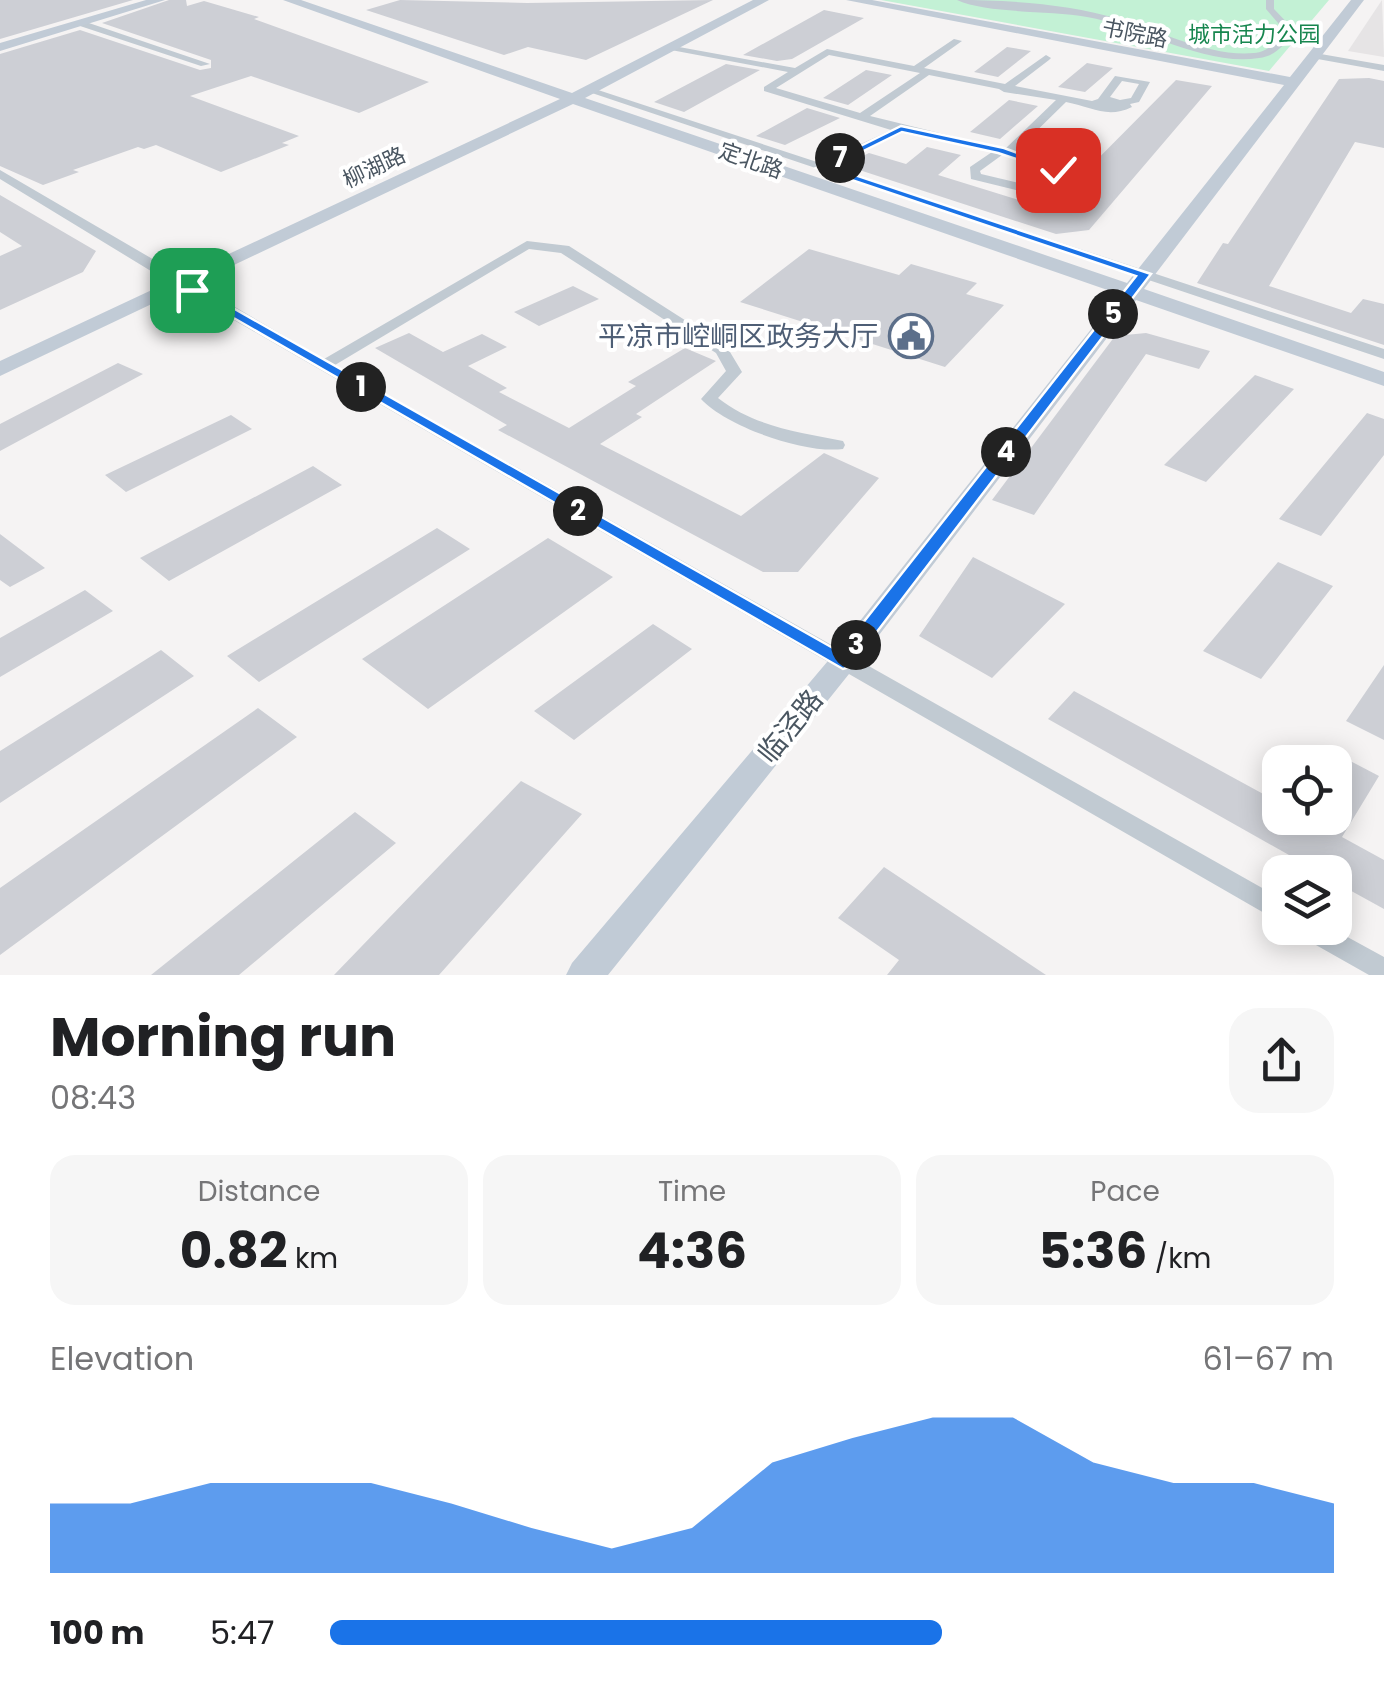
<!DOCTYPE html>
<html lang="en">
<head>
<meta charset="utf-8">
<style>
  body { margin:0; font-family:Poppins,"Noto Sans SC",sans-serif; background:#f6f6f6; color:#202124; height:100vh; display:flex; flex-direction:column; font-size:38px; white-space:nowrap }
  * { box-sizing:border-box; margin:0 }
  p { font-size:32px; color:#757577 }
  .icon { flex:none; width:55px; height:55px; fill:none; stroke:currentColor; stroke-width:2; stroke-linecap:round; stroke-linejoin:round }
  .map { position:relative; height:975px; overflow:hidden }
  .side { display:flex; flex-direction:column; background:#fff; flex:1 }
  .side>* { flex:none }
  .controls { position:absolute; left:1262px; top:745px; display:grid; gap:20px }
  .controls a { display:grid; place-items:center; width:90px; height:90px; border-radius:20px; background:#fff; box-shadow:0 5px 25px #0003; font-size:50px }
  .pin { position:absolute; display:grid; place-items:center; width:85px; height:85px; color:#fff; margin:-42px; border-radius:20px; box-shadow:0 5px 15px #0006 }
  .km { position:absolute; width:50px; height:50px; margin:-25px; border-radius:50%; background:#222; color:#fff; font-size:28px; line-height:50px; text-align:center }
  .round { display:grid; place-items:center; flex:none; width:105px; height:105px; border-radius:30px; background:#f6f6f6 }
  .head { display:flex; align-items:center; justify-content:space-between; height:170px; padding:0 50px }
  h1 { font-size:55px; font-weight:700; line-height:75px }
  .figures { display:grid; grid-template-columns:repeat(3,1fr); gap:15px; height:170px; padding:10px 50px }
  .figures div { display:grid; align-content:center; border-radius:25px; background:#f6f6f6; text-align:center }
  .figures b { font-size:50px; font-weight:700 }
  .figures small { font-size:28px; font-weight:400 }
  .figures p { font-size:28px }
  .chart { height:280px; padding:20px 50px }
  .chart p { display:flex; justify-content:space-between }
  .chart svg { width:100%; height:180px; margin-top:10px; fill:#1a73e8; opacity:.7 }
  ul { padding:0 50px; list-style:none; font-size:32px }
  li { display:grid; grid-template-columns:160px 120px 1fr; align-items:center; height:75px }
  li i { height:25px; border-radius:12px; background:#1a73e8 }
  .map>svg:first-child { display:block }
  .education { fill:#e6e4e5 }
  .green { fill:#c3f1d5 }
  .building { fill:#cdcfd5 }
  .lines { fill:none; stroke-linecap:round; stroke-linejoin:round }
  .street { fill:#c1cad2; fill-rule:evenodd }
  .secondary { fill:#c1cbd6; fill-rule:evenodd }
  .route { fill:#1a73e8; stroke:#fff; stroke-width:2.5 }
  .labels { text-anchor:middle; stroke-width:8; stroke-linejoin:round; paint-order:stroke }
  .far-street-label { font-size:22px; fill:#4a5661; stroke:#fff }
  .far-park-label { font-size:22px; fill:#17864f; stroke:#fff }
  .service-label { font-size:28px; fill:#4e5e75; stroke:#fff; text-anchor:end }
  .street-label { font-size:28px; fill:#4a5661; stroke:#fff }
</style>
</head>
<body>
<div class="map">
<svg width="1384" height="975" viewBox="0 0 1384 975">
  <rect width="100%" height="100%" fill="#f5f3f3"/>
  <!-- education -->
  <path class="education" d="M 1382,0 L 1384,57 L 1348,51 Z"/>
  <!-- green -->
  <path class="green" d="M 881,0 L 1329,0 L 1269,71 Z"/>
  <!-- building -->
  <path class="building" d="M 0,0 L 133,0 L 0,39 Z
    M 169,0 L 186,0 L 187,6 L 204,1 L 259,17 L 254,19 L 429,82 L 359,113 L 251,76 L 190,96 L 299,136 L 282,143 L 289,145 L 221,172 L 156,145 L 144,149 L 138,147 L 73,170 L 79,172 L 43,185 L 0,166 L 0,54 L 80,30 L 200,70 L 211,68 L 211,60 L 102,23 Z
    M 400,0 L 527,3 L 713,0 L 586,60 L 528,47 L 504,55 L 366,10 Z
    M 824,10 L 864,18 L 792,59 L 777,61 L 743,55 Z
    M 1007,47 L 1031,51 L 998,77 L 974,72 Z
    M 1087,63 L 1113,68 L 1085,92 L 1058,87 Z
    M 726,64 L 760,70 L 684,112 L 654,102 Z
    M 866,70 L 892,75 L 848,105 L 823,98 Z
    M 1369,78 L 1384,81 L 1384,148 L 1355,142 L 1269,286 L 1351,313 L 1363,299 L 1384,304 L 1384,345 L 1197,283 L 1223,243 L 1228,244 L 1339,79 Z
    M 1176,80 L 1212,86 L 1089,230 L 1056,234 L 844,165 L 869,153 L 906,164 L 927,147 L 961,155 L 938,175 L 1048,209 Z
    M 1009,100 L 1038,106 L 1000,139 L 970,132 Z
    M 807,108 L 840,118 L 785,145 L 756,136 Z
    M 0,195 L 96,251 L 83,272 L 0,310 L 0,256 L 22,246 L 0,232 Z
    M 809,249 L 899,275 L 911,264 L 977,283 L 966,294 L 1004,305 L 945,367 L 740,302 Z
    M 573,286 L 599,299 L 539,326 L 514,312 Z
    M 409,333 L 443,352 L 482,334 L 507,347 L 468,366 L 507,388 L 499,392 L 569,428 L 636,386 L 628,382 L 685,348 L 716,361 L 636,414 L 642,417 L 600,444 L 741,516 L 824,453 L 879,478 L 798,572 L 763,572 L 498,430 L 507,425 L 375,348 Z
    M 1146,333 L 1210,351 L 1199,369 L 1146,354 L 1034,515 L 992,500 L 1115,336 Z
    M 118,363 L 143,374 L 0,451 L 0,424 Z
    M 1255,375 L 1294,389 L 1206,482 L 1164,465 Z
    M 1367,413 L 1384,419 L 1384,455 L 1321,536 L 1279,519 Z
    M 231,415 L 252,429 L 126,492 L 105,475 Z
    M 313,466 L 342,485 L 169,581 L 140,558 Z
    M 437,528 L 470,549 L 259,682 L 227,656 Z
    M 0,534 L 45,568 L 10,587 L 0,580 Z
    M 548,538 L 613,577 L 428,709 L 362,659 Z
    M 973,557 L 1065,604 L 992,678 L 919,636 Z
    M 1278,562 L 1333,586 L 1261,679 L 1203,651 Z
    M 85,590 L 113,611 L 0,677 L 0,638 Z
    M 653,624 L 692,649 L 574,740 L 534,711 Z
    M 161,650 L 194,676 L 0,803 L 0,751 Z
    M 1384,665 L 1384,740 L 1346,721 Z
    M 1074,691 L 1280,803 L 1280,818 L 1335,818 L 1335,753 L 1379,776 L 1342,837 L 1384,860 L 1384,909 L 1335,882 L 1335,872 L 1319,872 L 1048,719 Z
    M 258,708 L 297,737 L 0,955 L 0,888 Z
    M 521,781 L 582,814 L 439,975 L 334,975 Z
    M 355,812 L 396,843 L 239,975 L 151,975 Z
    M 884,867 L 1046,975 L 887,975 L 899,960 L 838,918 Z"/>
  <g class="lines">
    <!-- street -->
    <path class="street" d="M 957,0 C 1010,0 1068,4 1119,19 C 1162,31 1208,57 1254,53 C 1268,52 1277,41 1285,31 L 1266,9 L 1266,0 L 1274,0 L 1274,9 L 1295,31 C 1285,44 1276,56 1259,58 C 1204,67 1140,26 1087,17 C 1049,10 988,14 957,0 Z
      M 77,21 L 83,21 L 210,64 L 201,66 L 77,25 Z
      M 954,39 L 962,41 L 924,68 L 1005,84 L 1046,55 L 1051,58 L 1049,60 L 1015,86 L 1092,101 L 1098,99 L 1115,76 L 1150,82 L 1139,102 L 1130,104 L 1132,107 C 1107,119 1092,107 1066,102 L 1015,152 L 1063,167 L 1063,173 L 1043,191 L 1028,193 L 971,179 L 970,167 L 992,152 L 902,133 L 831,167 L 1384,349 L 1384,359 L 583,90 L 592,88 L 820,163 L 891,130 L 764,91 L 764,87 L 788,72 L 671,50 L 666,47 L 668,45 L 795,68 L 827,49 L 914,66 ZM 829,55 L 920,73 L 860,113 L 776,88 ZM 929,75 L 999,89 L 1004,92 L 1056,100 L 1005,149 L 870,116 ZM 1122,81 L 1139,84 L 1131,98 L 1120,100 L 1110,97 ZM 1002,155 L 1003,155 L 1051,171 L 1036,185 L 1028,185 L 981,174 L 980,171 Z
      M 1315,53 L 1384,65 L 1384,71 L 1312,58 L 1312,54 Z
      M 0,170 L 324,359 L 527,241 L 569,246 L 727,347 L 742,372 L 718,398 C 755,427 799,432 843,441 L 845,445 L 843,449 C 805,454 727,427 701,399 L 726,371 L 716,353 L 561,253 L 529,249 L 335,365 L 1280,898 L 1280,922 L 187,293 L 0,179 Z
      M 1296,928 L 1331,928 L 1384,957 L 1384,975 L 1369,975 L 1300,936 Z"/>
    <!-- secondary -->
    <path class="secondary" d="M 146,0 L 165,0 L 0,51 L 0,43 Z
      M 283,0 L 301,0 L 572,93 L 753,0 L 769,0 L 585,98 L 1127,283 L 1284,85 L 846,0 L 872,0 L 1290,77 L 1351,0 L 1364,0 L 1144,289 L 1384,372 L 1384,386 L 1136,300 L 853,669 L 608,975 L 566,975 L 572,963 L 833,655 L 1119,294 L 573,104 L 0,376 L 0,361 L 560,99 Z"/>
  </g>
  <!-- route -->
  <path class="route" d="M 901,126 L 1004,148 L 1064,170 L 1058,173 L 998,153 L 902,132 L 831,167 L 1151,274 L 850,667 L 843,669 L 185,290 L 196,287 L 840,652 L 1136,276 L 816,168 Z"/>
  <!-- icons -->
  <defs>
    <symbol id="civic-ring" viewBox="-11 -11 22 22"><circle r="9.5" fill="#fff" stroke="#5c6f8a" stroke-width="1.5"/><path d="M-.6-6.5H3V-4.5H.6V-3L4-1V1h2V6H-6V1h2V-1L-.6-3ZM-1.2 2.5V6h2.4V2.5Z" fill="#5c6f8a"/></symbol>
  </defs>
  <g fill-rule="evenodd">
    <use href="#civic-ring" x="886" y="311" width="50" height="50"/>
  </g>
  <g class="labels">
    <!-- far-street labels -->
    <g class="far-street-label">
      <text transform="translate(1135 33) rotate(11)" y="8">书院路</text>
      <text transform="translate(751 160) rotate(19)" y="8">定北路</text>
      <text transform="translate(374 167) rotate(-25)" y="8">柳湖路</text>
    </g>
    <!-- far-park labels -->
    <g class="far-park-label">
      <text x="1254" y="42">城市活力公园</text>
    </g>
    <!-- service labels -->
    <g class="service-label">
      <text x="878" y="346">平凉市崆峒区政务大厅</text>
    </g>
    <!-- street labels -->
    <g class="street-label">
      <text transform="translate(790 726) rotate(-51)" y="10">临泾路</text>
    </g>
  </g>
</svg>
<div class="controls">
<a><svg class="icon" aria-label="locate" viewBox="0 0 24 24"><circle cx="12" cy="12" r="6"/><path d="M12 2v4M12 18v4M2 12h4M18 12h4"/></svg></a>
<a><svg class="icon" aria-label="layers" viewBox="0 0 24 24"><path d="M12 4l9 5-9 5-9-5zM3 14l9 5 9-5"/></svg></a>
</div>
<div class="pin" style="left:192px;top:290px;background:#1e9e55"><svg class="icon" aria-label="arrive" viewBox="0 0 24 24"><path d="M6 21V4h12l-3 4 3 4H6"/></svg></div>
<div class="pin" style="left:1058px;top:170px;background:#d93025"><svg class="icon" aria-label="check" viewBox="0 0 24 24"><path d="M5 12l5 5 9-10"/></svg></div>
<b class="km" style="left:361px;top:387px">1</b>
<b class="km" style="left:578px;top:511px">2</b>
<b class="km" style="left:856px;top:645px">3</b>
<b class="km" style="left:1006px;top:452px">4</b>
<b class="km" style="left:1113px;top:314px">5</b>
<b class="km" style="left:840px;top:158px">7</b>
</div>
<section class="side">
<div class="head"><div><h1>Morning run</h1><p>08:43</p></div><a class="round"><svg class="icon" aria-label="share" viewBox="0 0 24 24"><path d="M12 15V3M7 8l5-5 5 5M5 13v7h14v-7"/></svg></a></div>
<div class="figures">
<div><p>Distance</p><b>0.82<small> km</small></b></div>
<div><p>Time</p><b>4:36</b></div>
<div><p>Pace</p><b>5:36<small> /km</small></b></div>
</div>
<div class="chart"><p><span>Elevation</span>61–67 m</p>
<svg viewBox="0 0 160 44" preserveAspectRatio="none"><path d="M0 44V27L10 27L20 22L30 22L40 22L50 27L60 33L70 38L80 33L90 17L100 11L110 6L120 6L130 17L140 22L150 22L160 27V44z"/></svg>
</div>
<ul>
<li><b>100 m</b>5:47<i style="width:61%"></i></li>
</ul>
</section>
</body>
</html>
